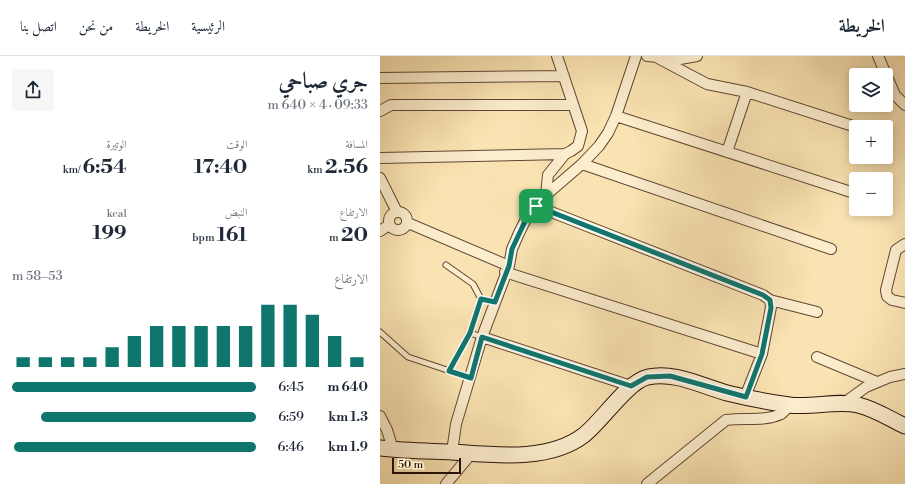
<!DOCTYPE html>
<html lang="ar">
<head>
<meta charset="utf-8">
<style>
  body { margin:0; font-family:"Libre Bodoni",Amiri,serif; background:#f6f6f7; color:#1f2937; direction:rtl; height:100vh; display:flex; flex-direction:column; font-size:15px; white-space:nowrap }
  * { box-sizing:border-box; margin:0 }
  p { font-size:13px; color:#747a83 }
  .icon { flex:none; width:22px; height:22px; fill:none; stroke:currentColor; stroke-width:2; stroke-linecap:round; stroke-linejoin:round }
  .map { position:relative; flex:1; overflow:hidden; direction:ltr }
  .details { display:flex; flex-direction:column; background:#fff; width:380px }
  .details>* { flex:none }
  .buttons { position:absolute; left:469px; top:12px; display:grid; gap:8px }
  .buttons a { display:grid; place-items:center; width:44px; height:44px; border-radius:4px; background:#fff; box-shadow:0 2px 10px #0003; font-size:20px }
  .scale { position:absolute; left:12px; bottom:10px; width:69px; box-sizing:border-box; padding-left:4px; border:2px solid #2d150a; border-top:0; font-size:11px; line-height:14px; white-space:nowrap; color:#2d150a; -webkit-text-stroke:3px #fcedcd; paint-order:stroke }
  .pin { position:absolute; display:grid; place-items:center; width:34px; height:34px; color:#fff; margin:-17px; border-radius:8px; box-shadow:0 2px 6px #0006 }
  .round { display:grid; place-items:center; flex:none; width:42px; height:42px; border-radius:4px; background:#f6f6f7 }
  .overview { display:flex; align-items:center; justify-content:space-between; height:68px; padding:0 12px }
  h1 { font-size:22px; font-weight:700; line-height:30px }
  .metrics { display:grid; grid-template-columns:repeat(3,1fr); gap:6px; height:68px; padding:4px 12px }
  .metrics div { display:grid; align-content:center }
  .metrics b { font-size:20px; font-weight:700 }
  .metrics small { font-size:11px; font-weight:400 }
  .metrics p { font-size:11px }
  .chart { height:112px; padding:8px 12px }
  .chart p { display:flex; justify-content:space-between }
  .chart svg { width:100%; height:72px; margin-top:4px; stroke:#0f766e; stroke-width:6 }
  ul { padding:0 12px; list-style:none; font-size:13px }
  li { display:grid; grid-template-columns:64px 48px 1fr; align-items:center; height:30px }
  li i { height:10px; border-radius:5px; background:#0f766e }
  header { display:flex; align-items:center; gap:24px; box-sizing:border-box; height:56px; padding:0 20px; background:#fff; border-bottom:1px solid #e0e1e3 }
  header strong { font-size:19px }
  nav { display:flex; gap:22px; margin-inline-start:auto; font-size:14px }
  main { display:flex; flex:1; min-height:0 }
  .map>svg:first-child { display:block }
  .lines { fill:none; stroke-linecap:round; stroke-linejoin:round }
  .service-casing { stroke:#604834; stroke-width:7 }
  .minor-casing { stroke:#604834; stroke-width:12 }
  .secondary-casing { stroke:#2d150a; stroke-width:17 }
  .service { stroke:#fcedcd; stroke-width:5 }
  .minor { stroke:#fcedcd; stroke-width:10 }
  .secondary { stroke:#fcedcd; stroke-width:15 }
  .route-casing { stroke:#fff; stroke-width:8 }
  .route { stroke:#0f766e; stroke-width:5 }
</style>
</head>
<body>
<header>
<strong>الخريطة</strong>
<nav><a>الرئيسية</a><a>الخريطة</a><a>من نحن</a><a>اتصل بنا</a></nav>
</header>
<main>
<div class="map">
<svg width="525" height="428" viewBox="0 0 525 428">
  <rect width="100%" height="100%" fill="#fae3b2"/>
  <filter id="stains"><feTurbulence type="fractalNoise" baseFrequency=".005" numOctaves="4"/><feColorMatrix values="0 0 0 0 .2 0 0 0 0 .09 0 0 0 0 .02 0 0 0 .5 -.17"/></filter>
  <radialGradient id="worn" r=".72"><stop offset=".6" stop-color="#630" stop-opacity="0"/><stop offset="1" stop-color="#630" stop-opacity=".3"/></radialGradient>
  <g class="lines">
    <defs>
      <path id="service" d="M 66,209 L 93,228 L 101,243 L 90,277 L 69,315
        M 101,243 L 115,246
        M 0,276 L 28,301 L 91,322
        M 90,277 L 102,281"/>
      <path id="minor" d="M 267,0 L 300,3 L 317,0
        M 498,0 L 515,39 L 525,49
        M 278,2 L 327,28 L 367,36 L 476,71
        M 0,22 L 184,20
        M 0,55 L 11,49 L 193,49
        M 236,60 L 471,136
        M 347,96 L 367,36
        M 0,102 L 185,98 L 191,95 L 198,90 L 202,75 L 177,0
        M 202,108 L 451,193
        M 0,122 L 17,156
        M 166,139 L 168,119 L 185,98
        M 156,150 L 383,239 L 390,244 L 391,251 L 382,298 L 365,341
        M9 165a9 9 0 1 1 18 0a9 9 0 1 1-18 0Z
        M 28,167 L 129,210
        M 0,175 L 9,169
        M 525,188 L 516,194 L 506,234 L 507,240 L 512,244 L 525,247
        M 125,216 L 382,298
        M 390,244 L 437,256
        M 102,281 L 251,330
        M 437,301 L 497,326
        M 464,347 L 486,331 L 510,321 L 525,318
        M 0,360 L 7,374 L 13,393
        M 72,396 L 76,368 L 102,281 L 129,210 L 132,193 L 139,177 L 148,159 L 156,150 L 166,139 L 202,108 L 219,90 L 228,77 L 236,60 L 256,0
        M 66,428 L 91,398
        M 267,428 L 346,364 C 365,361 384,366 401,358 C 404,356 407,352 410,349"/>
      <path id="secondary" d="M 0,392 C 24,395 48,395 72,396 C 114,399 169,406 204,379 C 222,365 248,325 268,321 C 294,315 322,330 347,337 C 367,342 388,346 409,349 C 431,352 458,344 478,349 C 495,353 510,363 525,370"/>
    </defs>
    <!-- service casing -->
    <use href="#service" class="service-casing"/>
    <!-- minor casing -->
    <use href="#minor" class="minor-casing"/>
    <!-- secondary casing -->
    <use href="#secondary" class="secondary-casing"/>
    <!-- service -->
    <use href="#service" class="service"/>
    <!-- minor -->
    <use href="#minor" class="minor"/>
    <!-- secondary -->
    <use href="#secondary" class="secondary"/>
  </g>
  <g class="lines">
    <defs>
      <path id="route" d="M 156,150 L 383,239 L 390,244 L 391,252 L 382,298 L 366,341 L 290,320 L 267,321 L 251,330 L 102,281 L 91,322 L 69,315 L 90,277 L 101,243 L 115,246 L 129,210 L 132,193 L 148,159 Z"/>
    </defs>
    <!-- route casing -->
    <use href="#route" class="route-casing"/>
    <!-- route -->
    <use href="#route" class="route"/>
  </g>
  <rect width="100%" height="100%" filter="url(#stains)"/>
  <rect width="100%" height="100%" fill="url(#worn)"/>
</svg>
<div class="buttons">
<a><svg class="icon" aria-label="layers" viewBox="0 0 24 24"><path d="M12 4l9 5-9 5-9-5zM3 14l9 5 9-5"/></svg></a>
<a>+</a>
<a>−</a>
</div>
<div class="scale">50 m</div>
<div class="pin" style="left:156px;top:150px;background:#1e9e55"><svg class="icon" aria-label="arrive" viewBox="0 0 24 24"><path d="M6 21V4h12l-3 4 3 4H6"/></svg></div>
</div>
<section class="details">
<div class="overview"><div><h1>جري صباحي</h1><p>09:33 · 4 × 640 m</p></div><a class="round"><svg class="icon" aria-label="share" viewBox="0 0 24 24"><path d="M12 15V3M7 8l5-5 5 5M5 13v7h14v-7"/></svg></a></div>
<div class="metrics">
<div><p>المسافة</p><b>2.56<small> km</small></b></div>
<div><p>الوقت</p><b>17:40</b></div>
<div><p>الوتيرة</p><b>6:54<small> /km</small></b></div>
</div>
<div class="metrics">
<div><p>الارتفاع</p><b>20<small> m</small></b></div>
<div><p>النبض</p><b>161<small> bpm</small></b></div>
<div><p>kcal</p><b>199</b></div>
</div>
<div class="chart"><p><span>الارتفاع</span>53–58 m</p>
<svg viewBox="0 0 160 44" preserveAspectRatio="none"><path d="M5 44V38M15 44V38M25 44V38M35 44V38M45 44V32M55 44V25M65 44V19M75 44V19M85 44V19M95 44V19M105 44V19M115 44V6M125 44V6M135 44V12M145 44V25M155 44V38"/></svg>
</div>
<ul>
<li><b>640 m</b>6:45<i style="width:100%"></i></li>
<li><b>1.3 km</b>6:59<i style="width:88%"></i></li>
<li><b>1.9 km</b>6:46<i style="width:99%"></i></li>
</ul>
</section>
</main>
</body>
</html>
